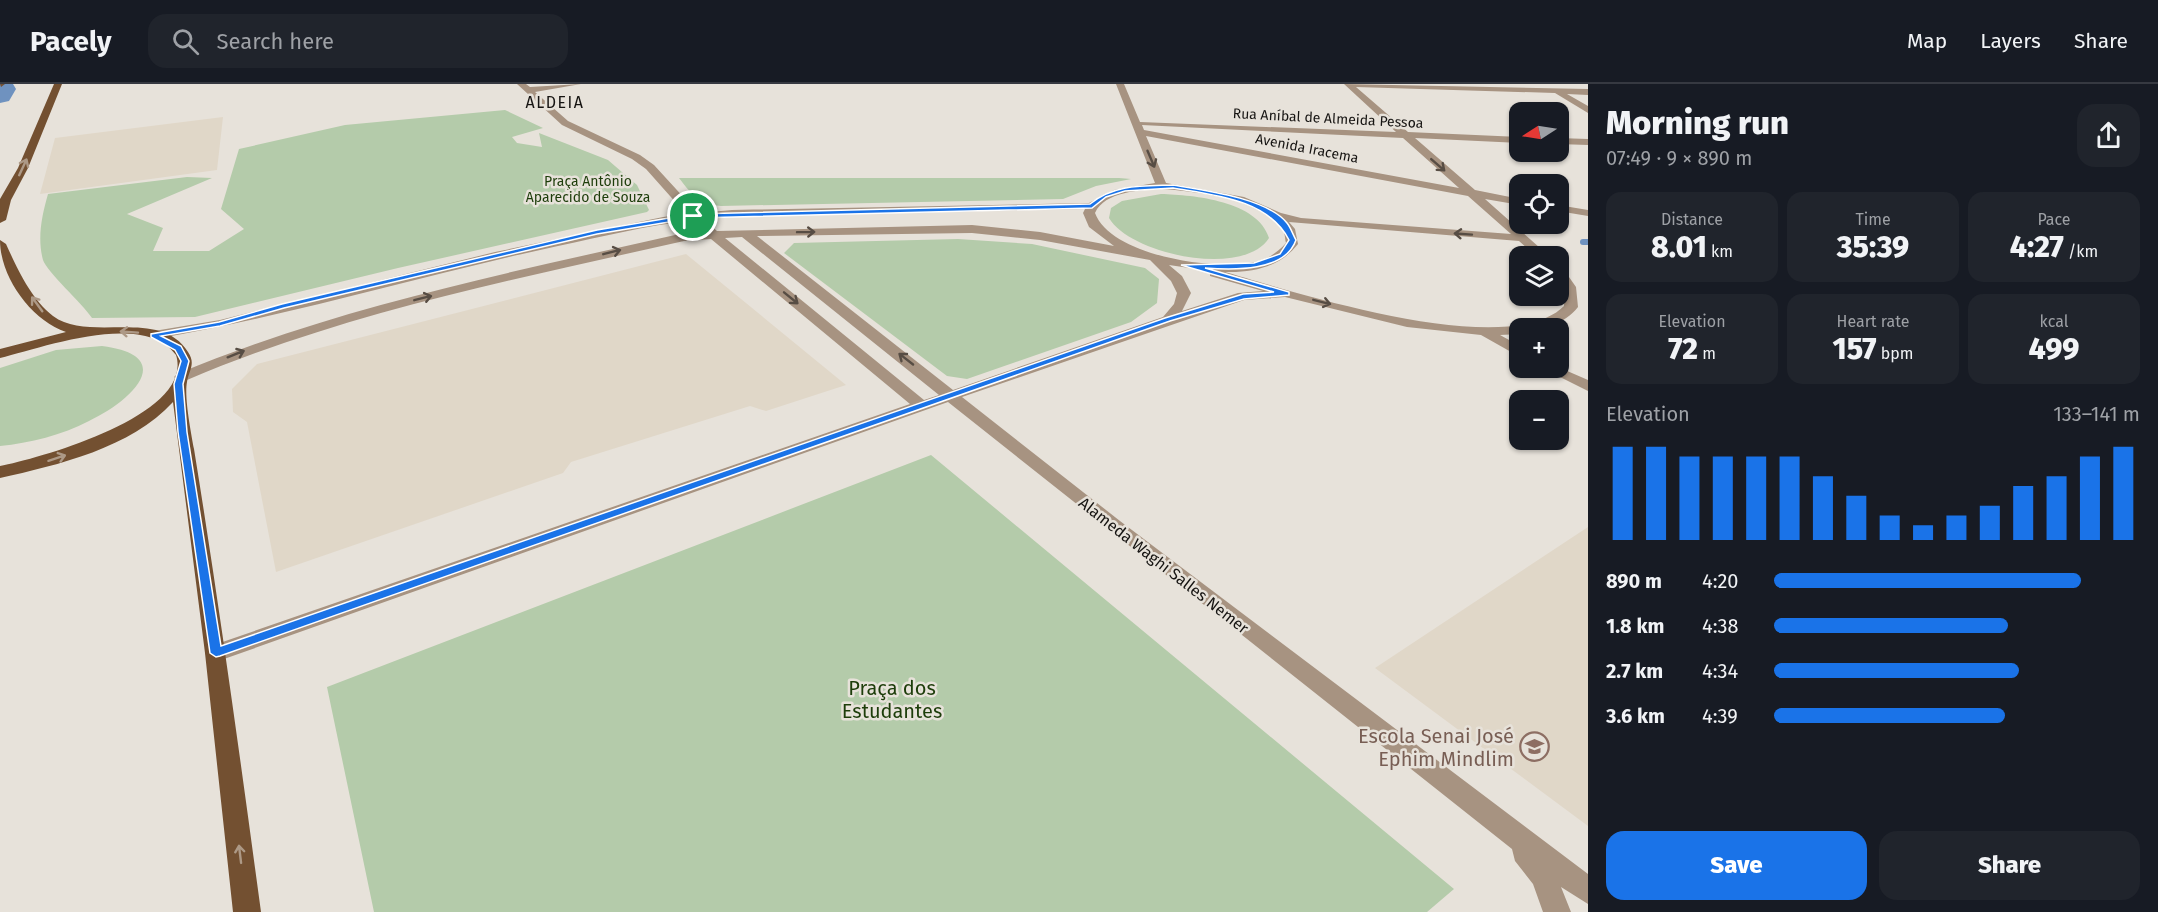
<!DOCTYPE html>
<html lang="en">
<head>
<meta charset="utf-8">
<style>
  body { margin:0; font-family:"Fira Sans",sans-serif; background:#20242c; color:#f1f3f6; height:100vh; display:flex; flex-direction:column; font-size:22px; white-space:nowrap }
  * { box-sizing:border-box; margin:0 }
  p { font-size:20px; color:#9ea1a6 }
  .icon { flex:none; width:33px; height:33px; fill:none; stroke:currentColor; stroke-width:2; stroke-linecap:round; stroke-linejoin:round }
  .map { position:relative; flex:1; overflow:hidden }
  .sheet { display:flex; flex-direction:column; background:#171b24; width:570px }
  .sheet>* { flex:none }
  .needle { width:39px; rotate:258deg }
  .tools { position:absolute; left:1509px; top:18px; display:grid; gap:12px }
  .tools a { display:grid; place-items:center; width:60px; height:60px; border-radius:12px; background:#171b24; box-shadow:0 2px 4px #0004; font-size:30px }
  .pin { position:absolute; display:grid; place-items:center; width:51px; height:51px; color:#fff; margin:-26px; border:3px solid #fff; border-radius:50%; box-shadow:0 2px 6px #0007 }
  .round { display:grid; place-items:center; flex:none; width:63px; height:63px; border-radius:18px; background:#20242c }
  .headline { display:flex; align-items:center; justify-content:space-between; height:102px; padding:0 18px }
  h1 { font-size:33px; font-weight:800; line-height:45px }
  .figures { display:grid; grid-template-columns:repeat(3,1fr); gap:9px; height:102px; padding:6px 18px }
  .figures div { display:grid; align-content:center; border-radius:15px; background:#20242c; text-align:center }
  .figures b { font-size:30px; font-weight:800 }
  .figures small { font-size:16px; font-weight:400 }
  .figures p { font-size:16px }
  .chart { height:168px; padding:12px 18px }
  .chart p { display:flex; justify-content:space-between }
  .chart svg { width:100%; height:108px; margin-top:6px; stroke:#1a73e8; stroke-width:6 }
  .primary-button { display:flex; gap:12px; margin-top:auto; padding:12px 18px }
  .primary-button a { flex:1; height:69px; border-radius:18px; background:#1a73e8; color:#fff; font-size:24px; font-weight:800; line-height:69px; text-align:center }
  .primary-button a+a { background:#20242c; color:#f1f3f6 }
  ul { padding:0 18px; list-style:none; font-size:20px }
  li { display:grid; grid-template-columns:96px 72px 1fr; align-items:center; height:45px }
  li i { height:15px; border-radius:8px; background:#1a73e8 }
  header { display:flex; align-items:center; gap:36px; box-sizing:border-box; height:84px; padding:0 30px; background:#171b24; border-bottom:2px solid #363941 }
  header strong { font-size:28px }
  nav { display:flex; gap:33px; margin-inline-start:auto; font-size:21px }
  .search { width:420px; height:54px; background:#20242c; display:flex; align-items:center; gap:15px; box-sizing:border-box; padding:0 21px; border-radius:18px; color:#9ea1a6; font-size:22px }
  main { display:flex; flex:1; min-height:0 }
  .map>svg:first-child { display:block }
  .built { fill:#e0d7c8 }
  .green { fill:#b4cbaa }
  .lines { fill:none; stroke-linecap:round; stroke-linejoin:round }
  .stream { stroke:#6f92bf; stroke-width:6 }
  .river { fill:#6f92bf; fill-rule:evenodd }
  .street { fill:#a79381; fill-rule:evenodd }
  .primary { fill:#735031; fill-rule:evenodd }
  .oneway { stroke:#574d44 }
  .oneway2 { stroke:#ad9986 }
  .route { fill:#1a73e8; stroke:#fff; stroke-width:1.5; fill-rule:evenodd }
  .labels { text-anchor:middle; stroke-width:5; stroke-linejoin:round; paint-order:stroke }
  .far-street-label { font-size:14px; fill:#161412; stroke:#e7e2da }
  .far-park-label { font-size:14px; fill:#1d3d0a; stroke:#e7e2da }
  .far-quarter-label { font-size:16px; letter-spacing:1.5px; fill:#161412; stroke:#e7e2da }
  .street-label { font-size:16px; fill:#161412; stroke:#e7e2da }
  .near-park-label { font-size:20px; fill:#1d3d0a; stroke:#e7e2da }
  .near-education-label { font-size:20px; fill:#785e54; stroke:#e7e2da; text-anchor:end }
</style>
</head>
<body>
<header>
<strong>Pacely</strong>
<div class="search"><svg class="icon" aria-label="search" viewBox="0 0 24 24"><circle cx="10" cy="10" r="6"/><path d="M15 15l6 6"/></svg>Search here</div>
<nav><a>Map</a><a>Layers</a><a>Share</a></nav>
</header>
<main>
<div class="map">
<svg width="1588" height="828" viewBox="0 0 1588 828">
  <rect width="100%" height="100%" fill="#e7e2da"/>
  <!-- built -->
  <path class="built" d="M 223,33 L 217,86 L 40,110 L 55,54 Z
    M 686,170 L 846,301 L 766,327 L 750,322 L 571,378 L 563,389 L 276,488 L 247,338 L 233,328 L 232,305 L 257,280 Z
    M 1588,443 L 1588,742 L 1375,584 Z"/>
  <!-- green -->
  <path class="green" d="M 505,26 L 543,44 L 512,53 L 517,59 L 542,63 L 539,49 L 608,76 L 637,101 L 649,126 L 647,128 L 398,184 L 195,233 L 92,234 C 82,219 47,188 43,176 C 37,154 42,131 48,110 L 187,93 L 212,94 L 127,130 L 163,144 L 153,167 L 209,167 L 244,145 L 221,125 L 239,65 L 345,41 Z
    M 679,94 L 1119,94 L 1131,95 L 1096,102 L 1063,115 L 721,122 C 699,119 692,111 679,94 Z
    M 1161,110 C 1194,111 1258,117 1269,154 C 1244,194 1131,171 1109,134 L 1111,124 L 1122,117 Z
    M 958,155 L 1032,160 L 1145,184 L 1159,195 L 1157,219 L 1131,238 L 967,295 L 947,292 L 784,169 L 794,159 Z
    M 102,262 C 180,272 130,318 89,337 C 62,351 30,359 0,362 L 0,284 L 56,266 Z
    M 931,371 L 1454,805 L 1427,828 L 374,828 L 327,603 Z"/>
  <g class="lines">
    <!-- stream -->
    <path class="stream" d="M 1583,158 L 1588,158"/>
    <!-- river -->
    <path class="river" d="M 0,0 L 13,0 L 16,5 L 9,17 L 0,19 Z"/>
    <!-- street -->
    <path class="street" d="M 517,0 L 526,0 L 530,3 L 581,0 L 535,8 L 568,37 L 640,71 L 654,81 L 698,129 L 732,126 L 1089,119 L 1114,106 L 1155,99 L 1116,0 L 1124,0 L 1140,38 L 1396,48 L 1344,0 L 1588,5 L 1588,11 L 1567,10 L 1588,22 L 1588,29 L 1555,9 L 1356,3 L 1408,48 L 1520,53 L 1520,59 L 1415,54 L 1475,106 L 1520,115 L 1520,121 L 1485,115 L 1549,172 L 1536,172 L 1519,157 L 1289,138 L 1295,145 L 1298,160 C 1280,183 1253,189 1225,188 C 1295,208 1508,278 1564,222 C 1565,208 1558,196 1558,182 L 1562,183 L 1576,203 L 1578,223 C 1563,242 1543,244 1520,244 L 1520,250 L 1500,251 L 1520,262 L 1520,273 L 1481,251 L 1407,243 L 1285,213 L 1244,216 L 962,313 L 1120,437 L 1588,790 L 1588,820 L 1561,803 L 1571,828 L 1543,828 L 1533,800 L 1515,777 L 1512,765 L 948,318 L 224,575 L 216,578 L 208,575 L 205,569 L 208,563 L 910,320 L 711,155 L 684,157 C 516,195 346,228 187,296 L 177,296 L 174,293 L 177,290 C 339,222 513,188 684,149 L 704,148 L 692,137 C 646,141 602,153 558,162 C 423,191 290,232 154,255 L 147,251 L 154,247 L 220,236 L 495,168 L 663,133 L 686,130 L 646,85 L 632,75 L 562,41 ZM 1142,41 L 1403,54 L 1459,104 L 1144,46 ZM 1146,52 L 1468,112 L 1511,150 L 1301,134 L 1281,129 L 1244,113 L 1166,99 ZM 1162,105 C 1192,107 1268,115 1283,146 C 1285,149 1285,155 1286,159 C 1277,169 1268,175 1255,178 C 1215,187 1111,172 1095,129 C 1105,107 1141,106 1162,105 ZM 1085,125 L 1083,129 L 1089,143 L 1114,162 L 1040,148 L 972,141 L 717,147 L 703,135 L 732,132 ZM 972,149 L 1040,156 L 1150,176 L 1171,197 L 1177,209 L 1174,220 L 1163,233 L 953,306 L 757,152 ZM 742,153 L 939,311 L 924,316 L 725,154 ZM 1169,181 L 1210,187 L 1210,192 L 1263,207 L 1238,209 L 1182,227 L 1191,209 L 1182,192 Z
      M 1558,54 L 1588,55 L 1588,61 L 1558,60 Z
      M 1558,121 L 1588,126 L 1588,132 L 1558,127 Z
      M 1558,283 L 1588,296 L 1588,307 L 1542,284 Z"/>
    <!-- primary -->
    <path class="primary" d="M 0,0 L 5,0 L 1,3 Z
      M 54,0 L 62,0 L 28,84 L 11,116 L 6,136 L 0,139 L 0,115 L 18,84 Z
      M 0,156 L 6,160 C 17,184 31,215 53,232 C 89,259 160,223 188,268 C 196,280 189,286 187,298 C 184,313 191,348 194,365 C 219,519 240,673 261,828 L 233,828 L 205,569 L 173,318 C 131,364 58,381 0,394 L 0,382 C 40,374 195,331 176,271 C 143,226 42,264 0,274 L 0,265 L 66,248 C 31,236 0,193 0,156 Z"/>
  </g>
  <!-- one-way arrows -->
  <defs><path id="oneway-shaft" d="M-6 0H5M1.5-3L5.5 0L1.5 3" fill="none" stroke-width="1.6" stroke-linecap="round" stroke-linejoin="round" transform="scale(1.5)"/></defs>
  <g class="oneway">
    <use href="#oneway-shaft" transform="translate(1151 75) rotate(67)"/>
    <use href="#oneway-shaft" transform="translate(1438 81) rotate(41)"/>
    <use href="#oneway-shaft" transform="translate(806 148) rotate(-1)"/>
    <use href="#oneway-shaft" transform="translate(1463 150) rotate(-176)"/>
    <use href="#oneway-shaft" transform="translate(612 168) rotate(-14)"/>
    <use href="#oneway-shaft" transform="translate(423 214) rotate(-14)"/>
    <use href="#oneway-shaft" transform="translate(791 214) rotate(39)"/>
    <use href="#oneway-shaft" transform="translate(1322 218) rotate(14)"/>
    <use href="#oneway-shaft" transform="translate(236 270) rotate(-22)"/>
    <use href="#oneway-shaft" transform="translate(906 275) rotate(-142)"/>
  </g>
  <g class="oneway2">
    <use href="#oneway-shaft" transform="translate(23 83) rotate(-65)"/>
    <use href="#oneway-shaft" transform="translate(37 220) rotate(-126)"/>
    <use href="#oneway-shaft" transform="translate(129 248) rotate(-176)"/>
    <use href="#oneway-shaft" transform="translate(57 374) rotate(-18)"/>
    <use href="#oneway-shaft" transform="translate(240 770) rotate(-97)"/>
  </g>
  <!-- route -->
  <path class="route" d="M 1173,101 C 1203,106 1267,114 1287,139 C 1291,144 1293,151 1296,156 C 1285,188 1233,186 1205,184 L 1289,208 L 1289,211 L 1244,215 L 1170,237 L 220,572 L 216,573 L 210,569 L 178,348 L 174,300 L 181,277 L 175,266 L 151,253 L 151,250 L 219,238 L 282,220 L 597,146 L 693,130 L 1090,120 C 1114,100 1143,102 1173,101 ZM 1173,104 C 1214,111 1268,115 1289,156 L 1280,170 L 1254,179 L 1181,181 L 1274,208 L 1243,210 L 1165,234 L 221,562 L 187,348 L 183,300 L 189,277 L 181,262 L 161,252 L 220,242 L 284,224 L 597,150 L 693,134 L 1092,124 L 1106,113 L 1125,107 Z"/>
  <!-- icons -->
  <defs>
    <symbol id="university-ring" viewBox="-11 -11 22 22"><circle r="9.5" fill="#e7e2da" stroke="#8d6e63" stroke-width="1.5"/><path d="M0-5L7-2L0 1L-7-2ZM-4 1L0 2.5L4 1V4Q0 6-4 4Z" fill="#8d6e63"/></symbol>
  </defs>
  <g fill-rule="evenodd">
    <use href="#university-ring" x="1518" y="646" width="33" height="33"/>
  </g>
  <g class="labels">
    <!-- far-street labels -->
    <g class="far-street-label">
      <text transform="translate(1328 34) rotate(3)" y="5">Rua Aníbal de Almeida Pessoa</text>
      <text transform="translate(1307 64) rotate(11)" y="5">Avenida Iracema</text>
    </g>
    <!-- far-park labels -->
    <g class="far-park-label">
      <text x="588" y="102">Praça Antônio<tspan x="588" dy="16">Aparecido de Souza</tspan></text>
    </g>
    <!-- far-quarter labels -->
    <g class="far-quarter-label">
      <text x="555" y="24">ALDEIA</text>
    </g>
    <!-- street labels -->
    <g class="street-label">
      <text transform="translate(1164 481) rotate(38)" y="6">Alameda Waghi Salles Nemer</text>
    </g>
    <!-- near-park labels -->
    <g class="near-park-label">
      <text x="892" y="611">Praça dos<tspan x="892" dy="23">Estudantes</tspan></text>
    </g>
    <!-- near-education labels -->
    <g class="near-education-label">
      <text x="1514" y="659">Escola Senai José<tspan x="1514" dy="23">Ephim Mindlim</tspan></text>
    </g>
  </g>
</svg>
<div class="tools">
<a><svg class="needle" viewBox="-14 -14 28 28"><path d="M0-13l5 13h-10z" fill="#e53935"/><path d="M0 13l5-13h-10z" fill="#9ea1a6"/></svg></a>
<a><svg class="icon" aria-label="locate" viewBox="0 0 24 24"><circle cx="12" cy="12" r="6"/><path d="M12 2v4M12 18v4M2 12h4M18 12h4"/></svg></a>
<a><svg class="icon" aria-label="layers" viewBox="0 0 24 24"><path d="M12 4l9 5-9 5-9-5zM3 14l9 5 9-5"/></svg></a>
<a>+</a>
<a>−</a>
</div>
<div class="pin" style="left:693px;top:132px;background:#1e9e55"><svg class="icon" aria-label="arrive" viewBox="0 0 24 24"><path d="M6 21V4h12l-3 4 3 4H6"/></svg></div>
</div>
<section class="sheet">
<div class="headline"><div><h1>Morning run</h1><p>07:49 · 9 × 890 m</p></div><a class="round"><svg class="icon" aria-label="share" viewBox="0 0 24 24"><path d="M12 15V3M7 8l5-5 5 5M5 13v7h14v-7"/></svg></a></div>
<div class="figures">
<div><p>Distance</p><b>8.01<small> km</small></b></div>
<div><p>Time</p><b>35:39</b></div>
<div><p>Pace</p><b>4:27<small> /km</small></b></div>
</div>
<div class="figures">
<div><p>Elevation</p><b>72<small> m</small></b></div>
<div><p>Heart rate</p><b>157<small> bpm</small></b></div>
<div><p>kcal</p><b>499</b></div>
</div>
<div class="chart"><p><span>Elevation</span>133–141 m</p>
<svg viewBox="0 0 160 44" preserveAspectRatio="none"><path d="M5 44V6M15 44V6M25 44V10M35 44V10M45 44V10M55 44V10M65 44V18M75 44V26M85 44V34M95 44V38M105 44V34M115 44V30M125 44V22M135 44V18M145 44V10M155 44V6"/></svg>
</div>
<ul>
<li><b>890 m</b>4:20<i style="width:84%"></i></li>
<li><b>1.8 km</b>4:38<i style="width:64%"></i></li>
<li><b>2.7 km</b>4:34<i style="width:67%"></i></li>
<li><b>3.6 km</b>4:39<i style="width:63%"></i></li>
</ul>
<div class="primary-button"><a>Save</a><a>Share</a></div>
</section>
</main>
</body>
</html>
